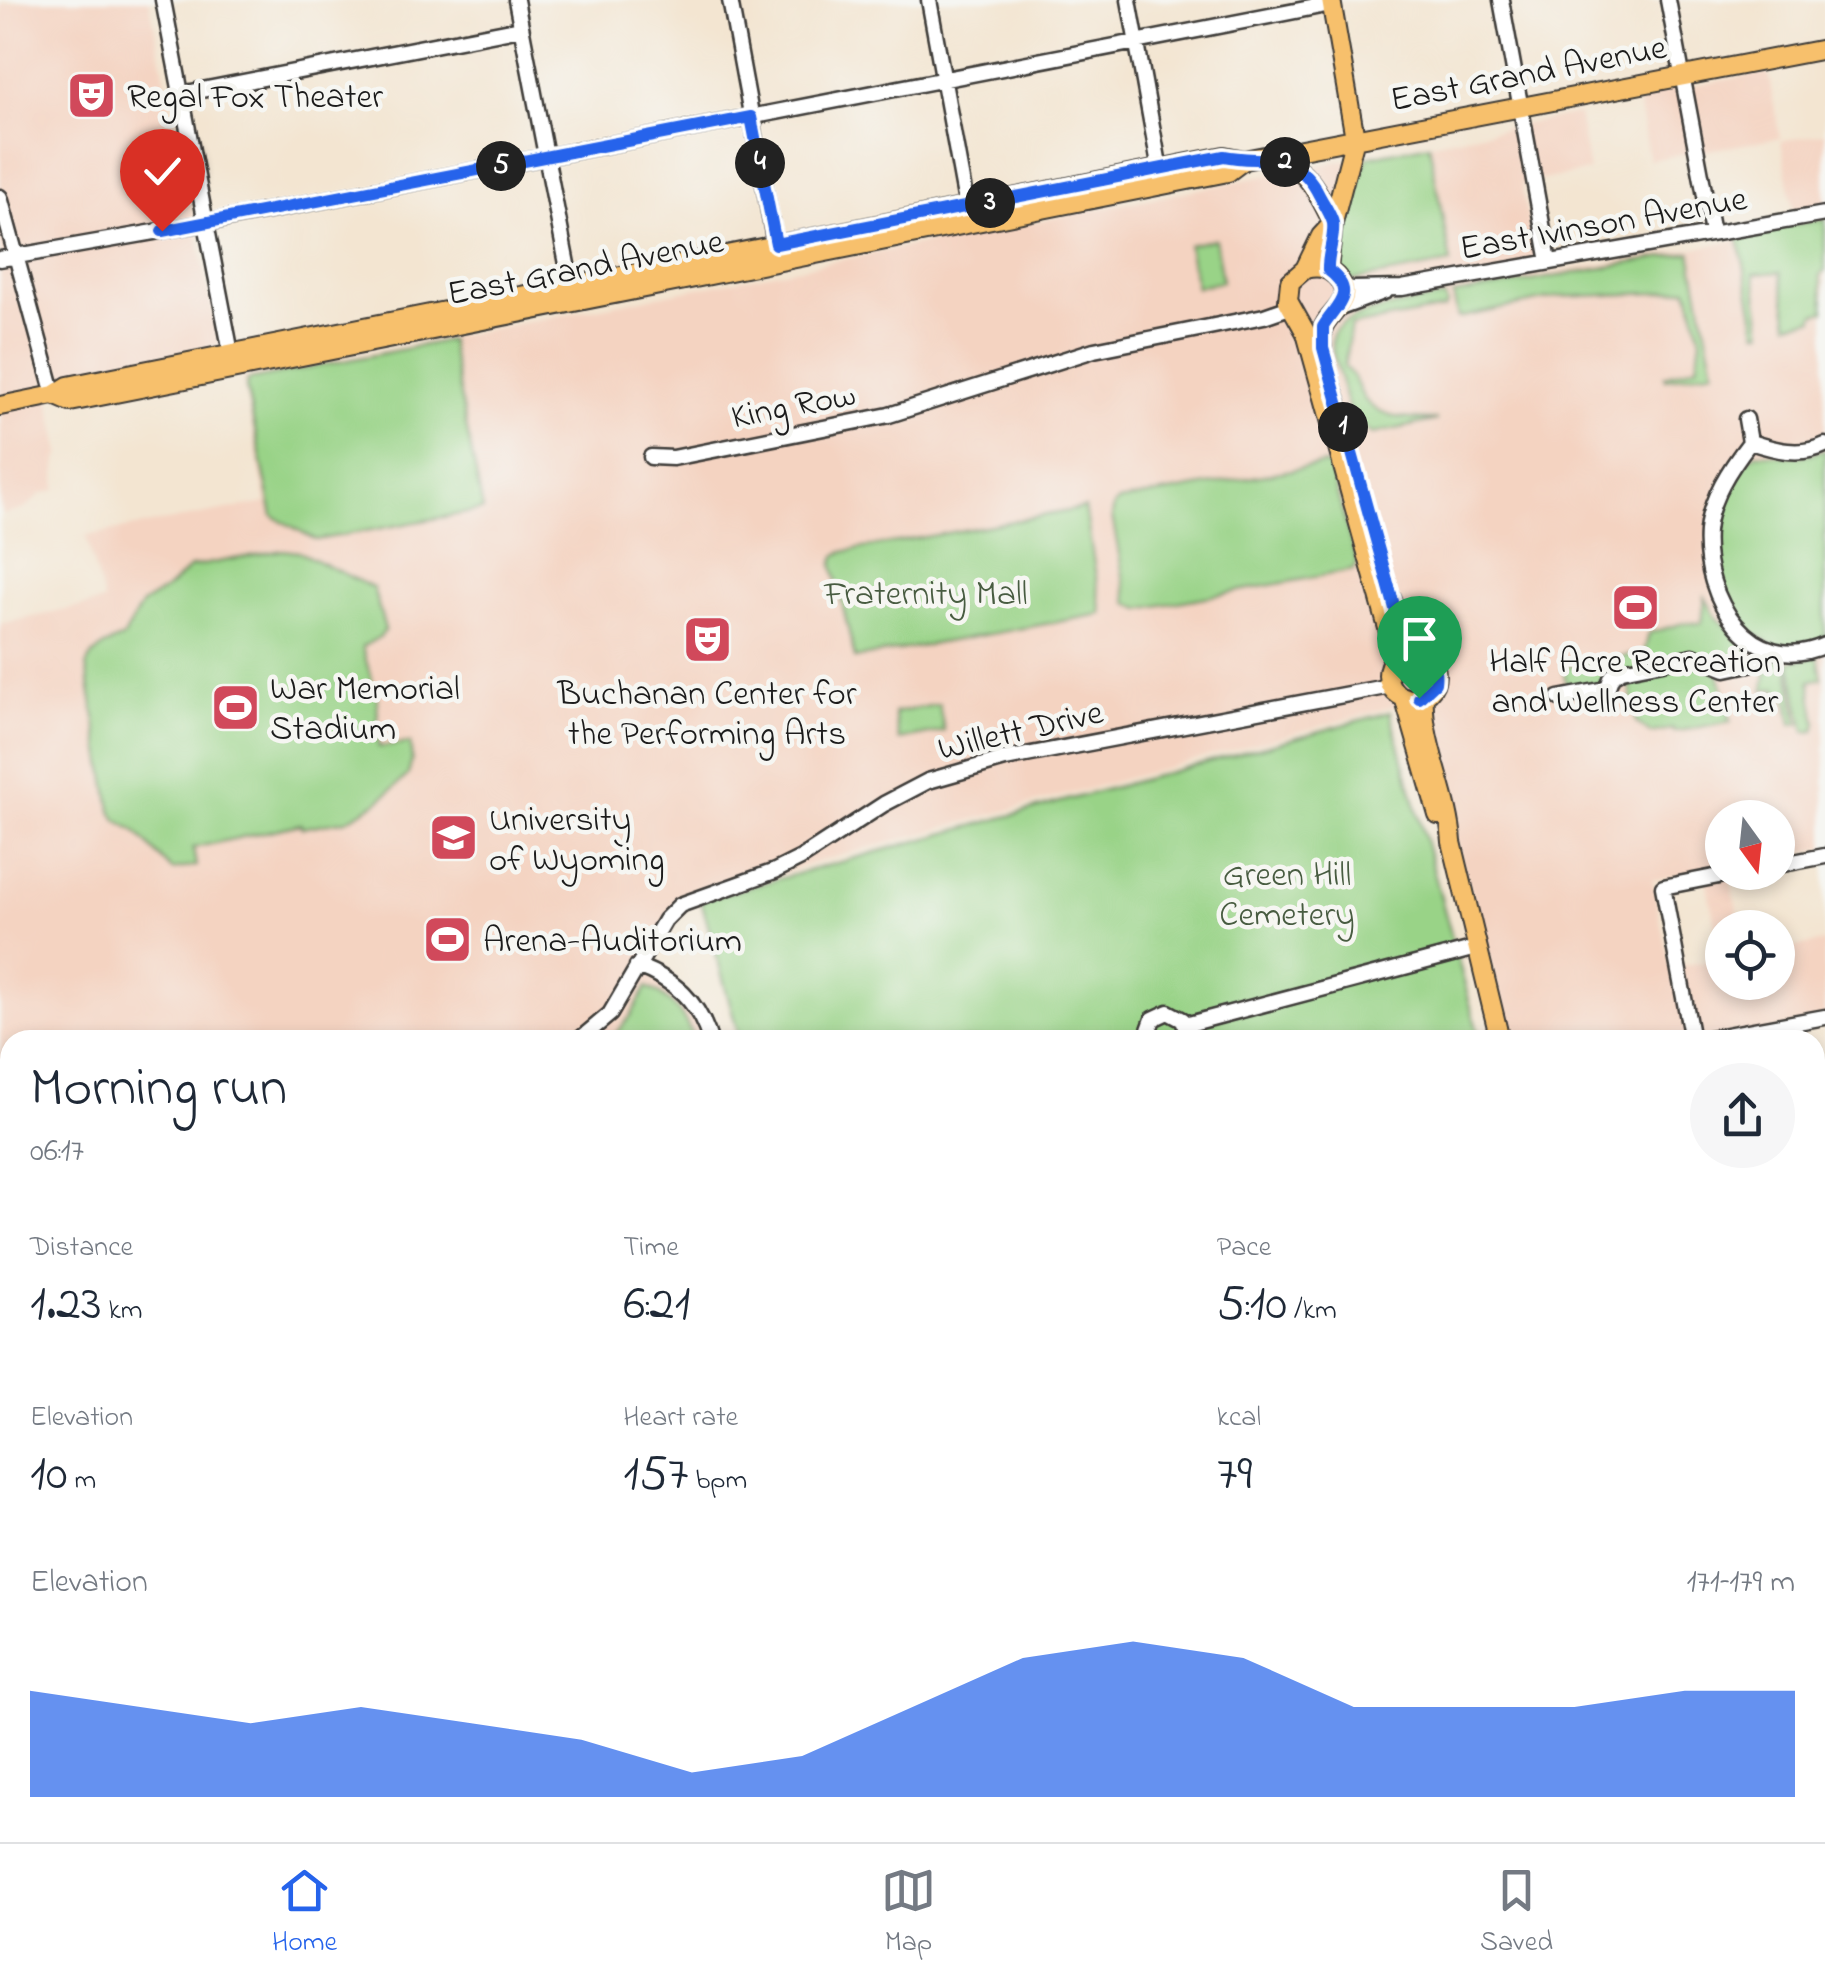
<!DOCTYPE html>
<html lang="en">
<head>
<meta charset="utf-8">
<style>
  body { margin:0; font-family:"Indie Flower",sans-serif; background:#f6f6f7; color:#1f2937; height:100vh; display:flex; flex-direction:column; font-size:38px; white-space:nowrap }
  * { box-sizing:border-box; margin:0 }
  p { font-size:32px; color:#747a83 }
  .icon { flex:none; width:55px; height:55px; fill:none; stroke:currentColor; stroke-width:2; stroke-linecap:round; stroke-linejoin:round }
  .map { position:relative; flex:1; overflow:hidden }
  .panel { position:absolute; left:0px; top:1030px; width:1825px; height:812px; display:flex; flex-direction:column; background:#fff; border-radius:30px 30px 0 0; box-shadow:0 5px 15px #0003 }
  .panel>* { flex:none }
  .needle { width:65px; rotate:165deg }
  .fabs { position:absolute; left:1705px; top:800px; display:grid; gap:20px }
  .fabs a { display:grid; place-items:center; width:90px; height:90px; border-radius:50%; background:#fff; box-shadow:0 5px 15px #0003; font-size:50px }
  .pin { position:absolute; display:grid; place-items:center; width:85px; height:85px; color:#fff; margin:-102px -42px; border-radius:50% 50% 50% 0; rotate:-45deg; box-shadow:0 0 10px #0007 }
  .pin .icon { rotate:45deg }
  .km { position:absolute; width:50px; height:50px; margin:-25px; border-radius:50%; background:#222; color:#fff; font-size:28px; line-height:50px; text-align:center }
  .round { display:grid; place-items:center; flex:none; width:105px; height:105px; border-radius:52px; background:#f6f6f7 }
  .summary { display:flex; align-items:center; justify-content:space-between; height:170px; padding:0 30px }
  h1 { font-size:55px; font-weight:600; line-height:75px }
  .stats { display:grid; grid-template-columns:repeat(3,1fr); gap:15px; height:170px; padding:10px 30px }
  .stats div { display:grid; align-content:center }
  .stats b { font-size:50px; font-weight:600 }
  .stats small { font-size:28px; font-weight:400 }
  .stats p { font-size:28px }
  .chart { height:280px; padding:20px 30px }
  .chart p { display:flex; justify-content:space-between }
  .chart svg { width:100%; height:180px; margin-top:10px; fill:#2563eb; opacity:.7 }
  .tab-bar { display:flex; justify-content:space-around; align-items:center; height:140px; border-top:2px solid #e0e1e3; background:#fff; font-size:28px; color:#747a83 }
  .tab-bar a { display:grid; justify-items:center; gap:5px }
  .tab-bar .selected { color:#2563eb }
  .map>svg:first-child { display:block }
  .built { fill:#f4d3c1 }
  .green { fill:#99d387; stroke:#5a7852; stroke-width:2.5 }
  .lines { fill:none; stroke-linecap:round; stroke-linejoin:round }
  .minor-casing { stroke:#3c3a37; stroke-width:19 }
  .major-casing { stroke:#3c3a37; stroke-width:22 }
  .minor { stroke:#fff; stroke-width:14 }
  .major { stroke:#f7c06c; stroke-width:18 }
  .route-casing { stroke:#fff; stroke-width:20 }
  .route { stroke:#2563eb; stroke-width:12 }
  .labels { text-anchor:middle; stroke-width:9; stroke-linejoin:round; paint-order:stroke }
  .street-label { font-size:35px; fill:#1c1c1c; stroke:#f6f6f2 }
  .poi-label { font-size:35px; fill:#1c1c1c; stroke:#f6f6f2; text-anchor:start }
  .park-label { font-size:35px; fill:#485c41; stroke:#f6f6f2 }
</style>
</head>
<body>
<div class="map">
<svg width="1825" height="1842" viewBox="0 0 1825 1842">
  <rect width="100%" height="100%" fill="#f6f6f2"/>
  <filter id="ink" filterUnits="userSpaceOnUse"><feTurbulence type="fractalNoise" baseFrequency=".01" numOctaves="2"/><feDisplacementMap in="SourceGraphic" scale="20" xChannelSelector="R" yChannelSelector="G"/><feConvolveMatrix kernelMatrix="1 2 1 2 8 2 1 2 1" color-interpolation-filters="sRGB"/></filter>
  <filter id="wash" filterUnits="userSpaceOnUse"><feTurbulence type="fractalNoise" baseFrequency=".0048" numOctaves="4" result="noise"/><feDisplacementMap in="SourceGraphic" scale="40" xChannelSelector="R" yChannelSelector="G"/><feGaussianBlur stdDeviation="2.25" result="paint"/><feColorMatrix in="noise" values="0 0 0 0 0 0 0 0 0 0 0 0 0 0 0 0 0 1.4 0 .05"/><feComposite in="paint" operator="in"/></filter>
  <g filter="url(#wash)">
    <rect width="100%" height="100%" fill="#f3e5d1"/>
    <!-- built -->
    <path class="built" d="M 25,0 L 149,0 L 220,345 L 45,379 L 61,453 L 56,465 L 56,490 L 41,494 L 25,509 L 3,515 L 0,506 L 0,5 Z
      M 1768,72 L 1780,138 L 1649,160 L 1637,96 Z
      M 1578,114 L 1589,171 L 1521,184 L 1539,275 L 1797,230 L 1781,141 L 1825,133 L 1825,848 L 1778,857 L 1778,818 L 1722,818 L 1722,872 L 1729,873 L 1741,927 L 1722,928 L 1722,958 L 1704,870 L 1652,880 L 1670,968 L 1722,959 L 1722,982 L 1778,982 L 1778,950 L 1825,942 L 1825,1026 L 1745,1040 L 1511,1040 L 1482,928 L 1414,701 L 824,860 L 680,905 L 638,966 L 677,985 L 707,1040 L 10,1040 L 10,1546 L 0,1559 L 0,624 L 104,602 L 86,536 L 266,503 L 243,378 Z
      M 433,1833 L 701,1833 L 668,1842 L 436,1842 Z"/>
    <!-- green -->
    <path class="green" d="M 1429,144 L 1451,263 L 1351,281 C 1344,279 1341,279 1338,272 C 1328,250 1360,182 1367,157 Z
      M 1825,219 L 1825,270 L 1820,275 L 1825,311 L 1814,314 L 1814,319 L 1789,323 L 1780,272 L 1754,274 L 1763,331 L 1757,331 L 1738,234 Z
      M 1215,239 L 1222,281 L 1196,287 L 1188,245 Z
      M 1691,252 L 1714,370 L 1665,379 L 1664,376 L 1697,365 L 1701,339 L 1688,288 L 1656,293 L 1558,297 L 1458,318 L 1453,295 Z
      M 1445,297 L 1447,305 L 1444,309 L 1351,326 L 1344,367 C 1357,376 1357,390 1366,401 C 1382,421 1415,419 1437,420 L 1373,434 C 1350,423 1347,408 1342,384 C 1339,371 1330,352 1332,338 C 1336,311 1422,302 1445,297 Z
      M 449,340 L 483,510 L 316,540 L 273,516 L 246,387 L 248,380 Z
      M 1825,450 L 1825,641 L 1780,649 L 1740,625 L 1720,578 L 1715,542 L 1715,522 L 1727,488 L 1739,468 L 1756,453 L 1800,456 Z
      M 1325,464 L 1330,468 L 1357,564 L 1354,570 L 1140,609 L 1128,603 L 1112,516 L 1114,506 L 1119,501 Z
      M 1085,508 L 1102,614 L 855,658 L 833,565 L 836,556 L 842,552 Z
      M 283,550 L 299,552 L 373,588 L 385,629 L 381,636 L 362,647 L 377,697 L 379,747 L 410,743 L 412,760 L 408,775 L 378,802 L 346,820 L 302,828 L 301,824 L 193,848 L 196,866 L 172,870 L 134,830 L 117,820 L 111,809 L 86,666 L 91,657 L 104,646 L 123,638 L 142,604 L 165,590 L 191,567 Z
      M 1705,597 L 1716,617 L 1749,645 L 1743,659 L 1722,664 L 1703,654 L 1568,694 L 1563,668 L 1644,653 L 1649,633 L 1684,623 L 1702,623 Z
      M 1818,656 L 1822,678 L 1810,681 L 1817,723 L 1815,731 L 1805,732 L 1790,661 Z
      M 1778,658 L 1787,660 L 1799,723 L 1792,724 L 1786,692 L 1778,693 L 1777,688 L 1764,690 L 1766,673 Z
      M 1696,662 L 1719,673 L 1731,721 L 1674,732 L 1673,729 L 1650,733 L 1636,722 L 1628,674 Z
      M 939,704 L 944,731 L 899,740 L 894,713 Z
      M 1390,712 L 1480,1040 L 740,1040 L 701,900 Z
      M 647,987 C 671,997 685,1016 694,1040 L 610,1040 L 630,1017 Z
      M 1825,1351 L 1825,1484 L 1815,1486 L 1815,1353 Z
      M 0,1370 L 10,1378 L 10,1530 L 0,1543 Z
      M 10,1573 L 10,1832 L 413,1832 L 416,1842 L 0,1842 L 0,1587 Z
      M 841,1832 L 1499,1832 L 1499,1833 L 1490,1842 L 808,1842 Z"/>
  </g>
  <g filter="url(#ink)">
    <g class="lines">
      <defs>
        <path id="minor" d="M 163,0 L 231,353
          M 516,0 L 571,285
          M 730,0 L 775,244
          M 929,0 L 967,208
          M 1129,0 L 1160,170
          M 1501,0 L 1549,262
          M 1668,0 L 1712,233
          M 181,94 L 521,28
          M 0,197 L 54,395
          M 0,259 L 206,223 L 1331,4
          M 1342,286 L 1352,289 L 1402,288 L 1825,214
          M 1340,308 L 1386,291
          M 1746,419 L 1750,442 C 1775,450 1800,457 1825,445
          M 1750,442 C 1730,468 1710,498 1707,531 C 1702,598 1751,678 1825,645
          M 651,457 L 673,458 L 889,415 L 1094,350 L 1264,316 L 1290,307
          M 1559,698 L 1607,689 L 1612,676 L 1622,670 L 1693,656 L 1726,669 L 1754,663 L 1770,649
          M 1778,865 L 1825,856
          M 637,966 C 675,980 698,1001 710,1040
          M 1185,1025 L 1476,948
          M 579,1040 L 610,1014 L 665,920 L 680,905 L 775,871 L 801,858 L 884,804 L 928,781 L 1005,759 L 1391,686
          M 1152,1040 L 1149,1030 L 1153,1019 L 1168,1012 L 1183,1020 L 1186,1030 L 1184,1040
          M 1692,1040 L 1663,887 L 1739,872
          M 1699,1040 L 1825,1017
          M 0,1088 L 10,1085
          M 1815,1179 L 1825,1178
          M 1815,1341 L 1825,1339
          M 0,1346 L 10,1354
          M 0,1565 L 10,1552
          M 1815,1659 L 1825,1657
          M 1815,1721 L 1825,1773
          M 1815,1821 L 1825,1820
          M 423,1832 L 425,1842
          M 1706,1841 L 1755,1832"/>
        <path id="major" d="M 1269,159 C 1307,163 1318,193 1333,223
          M 1333,223 L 1321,236 L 1305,269 L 1290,282 L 1288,301 L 1306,333 L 1396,657
          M 1305,269 C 1317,266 1327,267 1336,276 C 1360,301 1325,313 1322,332 C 1318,354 1332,383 1337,404
          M 1328,270 L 1333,223 L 1355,138 L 1331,0
          M 54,395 L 70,402 L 1228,172 L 1244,160
          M 0,406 L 54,395 L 68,386 L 1224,156 L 1244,160 L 1825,49
          M 1391,598 L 1406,637 L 1416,651
          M1388 675a24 24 0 1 1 48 0a24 24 0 1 1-48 0Z
          M 1424,696 C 1421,743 1449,793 1452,842 L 1500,1040
          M 1404,697 L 1438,815
          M 1815,1501 L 1825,1499
          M 1704,1832 L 1706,1842
          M 695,1842 L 729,1832"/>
      </defs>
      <!-- minor casing -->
      <use href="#minor" class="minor-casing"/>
      <!-- major casing -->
      <use href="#major" class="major-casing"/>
      <!-- minor -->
      <use href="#minor" class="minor"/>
      <!-- major -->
      <use href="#major" class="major"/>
    </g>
  </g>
  <g class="lines" filter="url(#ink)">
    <defs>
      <path id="route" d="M 162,231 L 751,117 L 776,244 L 1224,156 C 1265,164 1297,149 1319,195 C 1323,203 1331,214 1333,223 C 1335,238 1327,255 1328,270 C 1359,293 1335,306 1323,327 L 1323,348 L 1397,616 C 1402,626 1405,641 1414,648 C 1427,661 1438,661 1435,683 L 1419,698"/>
    </defs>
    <!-- route casing -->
    <use href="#route" class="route-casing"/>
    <!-- route -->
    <use href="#route" class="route"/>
  </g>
  <!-- icons -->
  <defs>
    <symbol id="theatre-square" viewBox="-11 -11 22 22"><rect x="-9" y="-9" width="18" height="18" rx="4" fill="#d1495b" stroke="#f6f6f2"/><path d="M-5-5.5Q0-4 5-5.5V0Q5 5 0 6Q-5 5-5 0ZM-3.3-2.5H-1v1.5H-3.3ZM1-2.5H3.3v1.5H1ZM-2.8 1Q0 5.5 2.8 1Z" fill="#fff"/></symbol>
    <symbol id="stadium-square" viewBox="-11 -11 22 22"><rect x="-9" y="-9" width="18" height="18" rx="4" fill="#d1495b" stroke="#f6f6f2"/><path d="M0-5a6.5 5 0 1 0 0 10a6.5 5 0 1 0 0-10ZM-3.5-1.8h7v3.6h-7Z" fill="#fff"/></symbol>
    <symbol id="university-square" viewBox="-11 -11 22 22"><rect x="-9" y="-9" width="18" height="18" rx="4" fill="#d1495b" stroke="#f6f6f2"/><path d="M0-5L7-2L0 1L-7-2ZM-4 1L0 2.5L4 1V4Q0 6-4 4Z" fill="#fff"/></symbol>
  </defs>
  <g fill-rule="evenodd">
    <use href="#theatre-square" x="64" y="68" width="55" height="55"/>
    <use href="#stadium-square" x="1608" y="580" width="55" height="55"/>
    <use href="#theatre-square" x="680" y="612" width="55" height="55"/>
    <use href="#stadium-square" x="208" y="680" width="55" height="55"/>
    <use href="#university-square" x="426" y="810" width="55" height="55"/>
    <use href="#stadium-square" x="420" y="912" width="55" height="55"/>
  </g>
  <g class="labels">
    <!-- street labels -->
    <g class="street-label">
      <text transform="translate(1528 72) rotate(-11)" y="12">East Grand Avenue</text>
      <text transform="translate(1603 222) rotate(-10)" y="12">East Ivinson Avenue</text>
      <text transform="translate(585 266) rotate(-11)" y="12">East Grand Avenue</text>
      <text transform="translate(793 404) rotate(-11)" y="12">King Row</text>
      <text transform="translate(1020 729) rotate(-13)" y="12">Willett Drive</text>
    </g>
    <!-- poi labels -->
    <g class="poi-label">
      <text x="127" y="107">Regal Fox Theater</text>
      <text x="1635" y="672" text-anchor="middle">Half Acre Recreation<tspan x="1635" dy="40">and Wellness Center</tspan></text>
      <text x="270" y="699">War Memorial<tspan x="270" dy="40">Stadium</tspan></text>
      <text x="707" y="704" text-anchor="middle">Buchanan Center for<tspan x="707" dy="40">the Performing Arts</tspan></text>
      <text x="489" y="830">University<tspan x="489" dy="40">of Wyoming</tspan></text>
      <text x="483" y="951">Arena-Auditorium</text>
    </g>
    <!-- park labels -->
    <g class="park-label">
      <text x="926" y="604">Fraternity Mall</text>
      <text x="1287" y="885">Green Hill<tspan x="1287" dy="40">Cemetery</tspan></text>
    </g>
  </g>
</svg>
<div class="fabs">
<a><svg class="needle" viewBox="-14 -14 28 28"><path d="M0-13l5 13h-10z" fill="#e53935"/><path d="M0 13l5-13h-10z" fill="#747a83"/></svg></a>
<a><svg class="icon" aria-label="locate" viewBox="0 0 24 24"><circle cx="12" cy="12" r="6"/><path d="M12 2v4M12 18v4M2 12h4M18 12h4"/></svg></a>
</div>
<div class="pin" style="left:1419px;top:698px;background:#1e9e55"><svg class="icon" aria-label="arrive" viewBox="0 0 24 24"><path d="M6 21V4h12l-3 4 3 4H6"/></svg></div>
<div class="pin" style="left:162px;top:231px;background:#d93025"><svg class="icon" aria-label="check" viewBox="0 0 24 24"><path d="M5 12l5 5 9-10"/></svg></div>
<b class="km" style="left:1343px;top:427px">1</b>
<b class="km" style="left:1285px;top:162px">2</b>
<b class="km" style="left:990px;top:203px">3</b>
<b class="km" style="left:760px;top:163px">4</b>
<b class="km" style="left:501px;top:166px">5</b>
<section class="panel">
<div class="summary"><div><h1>Morning run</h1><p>06:17</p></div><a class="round"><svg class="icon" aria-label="share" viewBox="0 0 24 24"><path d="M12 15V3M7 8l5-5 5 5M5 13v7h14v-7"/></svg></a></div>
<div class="stats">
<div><p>Distance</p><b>1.23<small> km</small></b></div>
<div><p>Time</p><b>6:21</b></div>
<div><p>Pace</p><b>5:10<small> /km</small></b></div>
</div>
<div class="stats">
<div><p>Elevation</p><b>10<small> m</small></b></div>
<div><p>Heart rate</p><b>157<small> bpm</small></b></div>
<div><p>kcal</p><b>79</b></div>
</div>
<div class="chart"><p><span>Elevation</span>171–179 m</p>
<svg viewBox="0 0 160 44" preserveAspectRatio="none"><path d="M0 44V18L10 22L20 26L30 22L40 26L50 30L60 38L70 34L80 22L90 10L100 6L110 10L120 22L130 22L140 22L150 18L160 18V44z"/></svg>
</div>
</section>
</div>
<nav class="tab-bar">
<a class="selected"><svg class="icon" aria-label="home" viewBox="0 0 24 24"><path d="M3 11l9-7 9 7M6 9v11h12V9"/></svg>Home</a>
<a><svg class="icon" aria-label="map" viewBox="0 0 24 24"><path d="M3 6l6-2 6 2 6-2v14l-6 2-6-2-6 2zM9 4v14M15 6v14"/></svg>Map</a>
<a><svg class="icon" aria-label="saved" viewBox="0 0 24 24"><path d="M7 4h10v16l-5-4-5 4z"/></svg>Saved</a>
</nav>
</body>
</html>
